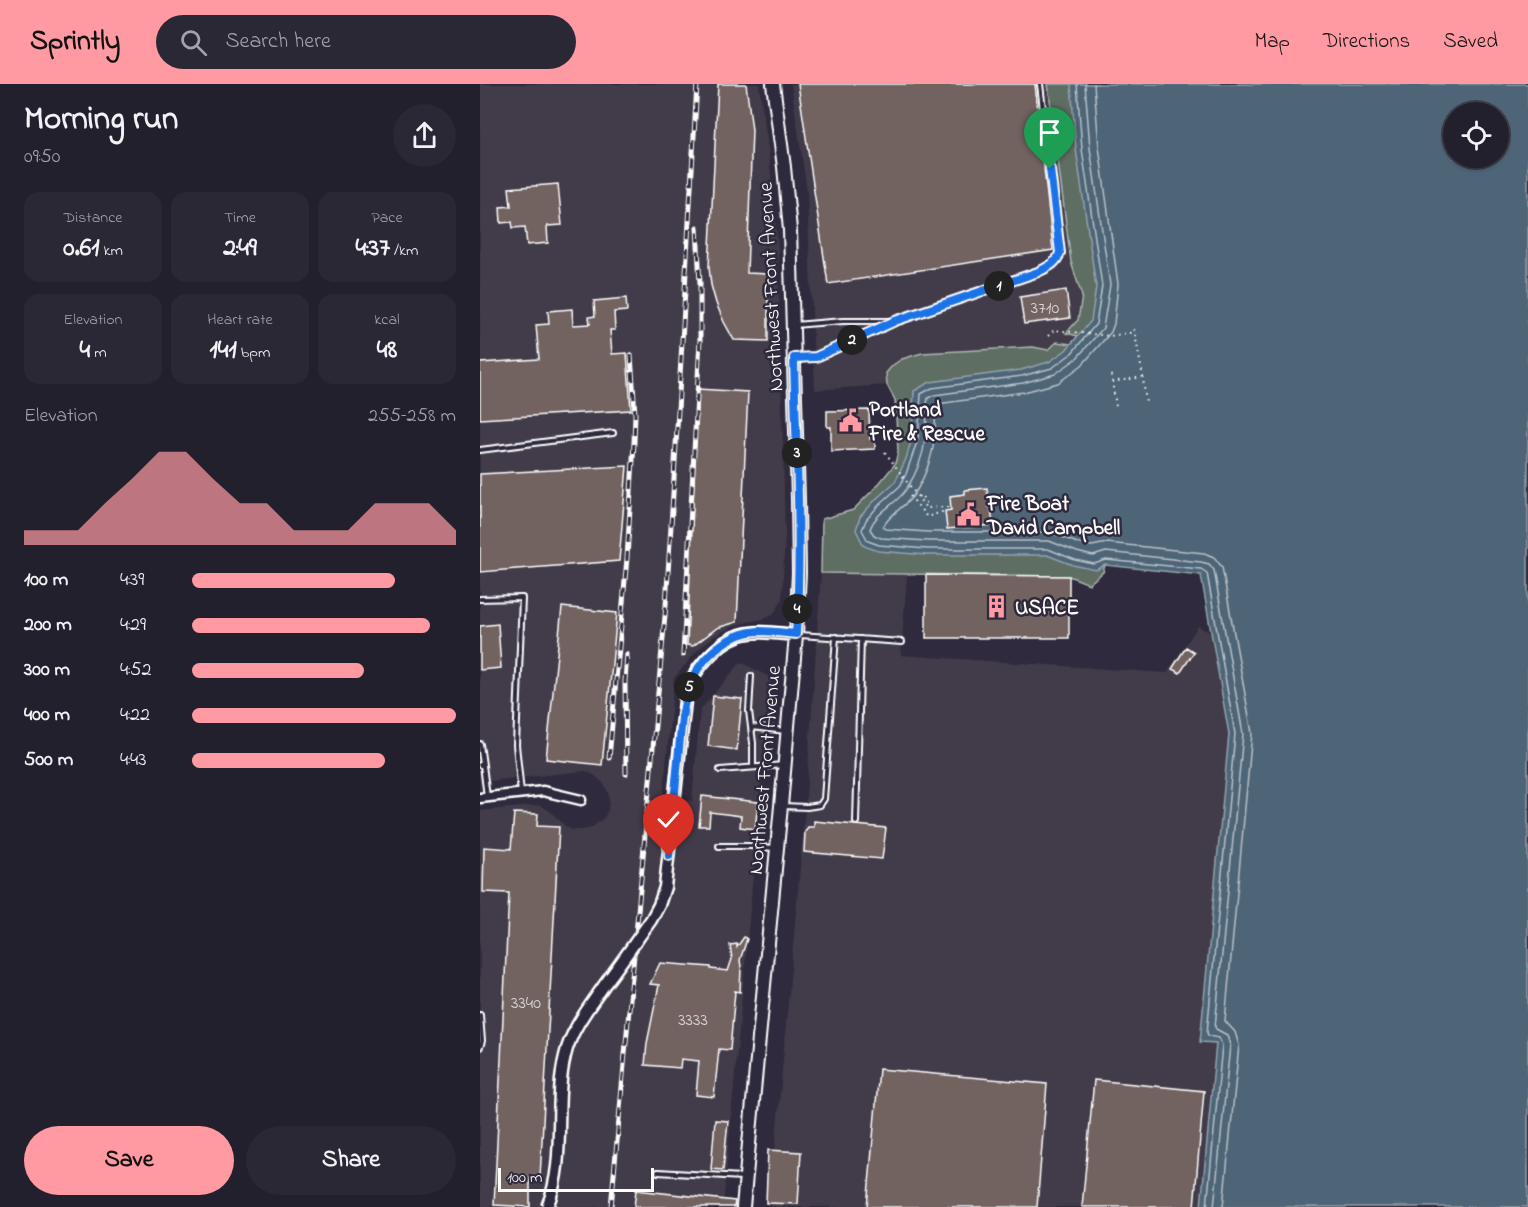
<!DOCTYPE html>
<html lang="en">
<head>
<meta charset="utf-8">
<style>
  body { margin:0; font-family:"Indie Flower",sans-serif; background:#2b2836; color:#f1f3f6; height:100vh; display:flex; flex-direction:column; font-size:22px; white-space:nowrap }
  * { box-sizing:border-box; margin:0 }
  p { font-size:20px; color:#a3a3aa }
  .icon { flex:none; width:33px; height:33px; fill:none; stroke:currentColor; stroke-width:2; stroke-linecap:round; stroke-linejoin:round }
  .map { position:relative; flex:1; overflow:hidden }
  .panel { display:flex; flex-direction:column; background:#23202e; width:480px }
  .panel>* { flex:none }
  .buttons { position:absolute; left:963px; top:18px; display:grid; gap:12px }
  .buttons a { display:grid; place-items:center; width:66px; height:66px; border-radius:50%; background:#23202e; box-shadow:0 2px 4px #0004,0 0 0 2px #403e4a; font-size:30px }
  .scale { position:absolute; left:18px; bottom:15px; width:156px; box-sizing:border-box; padding-left:6px; border:3px solid #fff; border-top:0; font-size:16px; line-height:21px; white-space:nowrap; color:#fff; -webkit-text-stroke:4px #2f2a3d; paint-order:stroke }
  .pin { position:absolute; display:grid; place-items:center; width:51px; height:51px; color:#fff; margin:-62px -26px; border-radius:50% 50% 50% 0; rotate:-45deg; box-shadow:0 0 6px #0007 }
  .pin .icon { rotate:45deg }
  .km { position:absolute; width:30px; height:30px; margin:-15px; border-radius:50%; background:#222; color:#fff; font-size:16px; line-height:30px; text-align:center }
  .round { display:grid; place-items:center; flex:none; width:63px; height:63px; border-radius:32px; background:#2b2836 }
  .headline { display:flex; align-items:center; justify-content:space-between; height:102px; padding:0 24px }
  h1 { font-size:33px; font-weight:700; line-height:45px }
  .metrics { display:grid; grid-template-columns:repeat(3,1fr); gap:9px; height:102px; padding:6px 24px }
  .metrics div { display:grid; align-content:center; border-radius:15px; background:#2b2836; text-align:center }
  .metrics b { font-size:26px; font-weight:700 }
  .metrics small { font-size:16px; font-weight:400 }
  .metrics p { font-size:16px }
  .chart { height:168px; padding:12px 24px }
  .chart p { display:flex; justify-content:space-between }
  .chart svg { width:100%; height:108px; margin-top:6px; fill:#ff9aa2; opacity:.7 }
  .primary-button { display:flex; gap:12px; margin-top:auto; padding:12px 24px }
  .primary-button a { flex:1; height:69px; border-radius:36px; background:#ff9aa2; color:#111; font-size:24px; font-weight:700; line-height:69px; text-align:center }
  .primary-button a+a { background:#2b2836; color:#f1f3f6 }
  ul { padding:0 24px; list-style:none; font-size:20px }
  li { display:grid; grid-template-columns:96px 72px 1fr; align-items:center; height:45px }
  li i { height:15px; border-radius:8px; background:#ff9aa2 }
  header { display:flex; align-items:center; gap:36px; box-sizing:border-box; height:84px; padding:0 30px; background:#ff9aa2; color:#111 }
  header strong { font-size:28px }
  nav { display:flex; gap:33px; margin-inline-start:auto; font-size:21px }
  .search { width:420px; height:54px; background:#2b2836; display:flex; align-items:center; gap:15px; box-sizing:border-box; padding:0 21px; border-radius:33px; color:#a3a3aa; font-size:22px }
  main { display:flex; flex:1; min-height:0 }
  .map>svg:first-child { display:block }
  .built { fill:#433b48 }
  .green { fill:#5e6e64; stroke:#aeb6b2; stroke-width:1.5 }
  .water { fill:#4d6577; stroke:#94a3ad; stroke-width:1.5; fill-rule:evenodd }
  .lines { fill:none; stroke-linecap:round; stroke-linejoin:round }
  .shore { stroke:#b8c1c9; stroke-width:1.5 }
  .building { fill:#726360; stroke:#fff; stroke-width:1.5 }
  .service-casing { stroke:#fff; stroke-width:8 }
  .minor-casing { stroke:#fff; stroke-width:13 }
  .tertiary-casing { stroke:#fff; stroke-width:15 }
  .secondary-casing { stroke:#fff; stroke-width:16 }
  .path { stroke:#fff; stroke-width:2; stroke-dasharray:1.5 4.5; stroke-linecap:butt }
  .service { stroke:#2f2a3d; stroke-width:4 }
  .minor { stroke:#2f2a3d; stroke-width:8 }
  .tertiary { stroke:#2f2a3d; stroke-width:10 }
  .secondary { stroke:#2f2a3d; stroke-width:12 }
  .rail-casing { stroke:#fff; stroke-width:5 }
  .rail { stroke:#2f2a3d; stroke-width:3; stroke-dasharray:9; stroke-linecap:butt }
  .tertiary-bridge-casing { stroke:#fff; stroke-width:15; stroke-linecap:butt }
  .tertiary-bridge { stroke:#2f2a3d; stroke-width:10 }
  .route-casing { stroke:#fff; stroke-width:12 }
  .route { stroke:#1a73e8; stroke-width:8 }
  .labels { text-anchor:middle; stroke-width:5; stroke-linejoin:round; paint-order:stroke }
  .number-label { font-size:18px; fill:#dcd8d7 }
  .street-label { font-size:21px; fill:#fff; stroke:#2f2a3d }
  .poi-label { font-size:21px; font-weight:bold; fill:#fff; stroke:#2f2a3d; text-anchor:start }
</style>
</head>
<body>
<header>
<strong>Sprintly</strong>
<div class="search"><svg class="icon" aria-label="search" viewBox="0 0 24 24"><circle cx="10" cy="10" r="6"/><path d="M15 15l6 6"/></svg>Search here</div>
<nav><a>Map</a><a>Directions</a><a>Saved</a></nav>
</header>
<main>
<section class="panel">
<div class="headline"><div><h1>Morning run</h1><p>09:50</p></div><a class="round"><svg class="icon" aria-label="share" viewBox="0 0 24 24"><path d="M12 15V3M7 8l5-5 5 5M5 13v7h14v-7"/></svg></a></div>
<div class="metrics">
<div><p>Distance</p><b>0.61<small> km</small></b></div>
<div><p>Time</p><b>2:49</b></div>
<div><p>Pace</p><b>4:37<small> /km</small></b></div>
</div>
<div class="metrics">
<div><p>Elevation</p><b>4<small> m</small></b></div>
<div><p>Heart rate</p><b>141<small> bpm</small></b></div>
<div><p>kcal</p><b>48</b></div>
</div>
<div class="chart"><p><span>Elevation</span>255–258 m</p>
<svg viewBox="0 0 160 44" preserveAspectRatio="none"><path d="M0 44V38L10 38L20 38L30 27L40 17L50 6L60 6L70 17L80 27L90 27L100 38L110 38L120 38L130 27L140 27L150 27L160 38V44z"/></svg>
</div>
<ul>
<li><b>100 m</b>4:39<i style="width:77%"></i></li>
<li><b>200 m</b>4:29<i style="width:90%"></i></li>
<li><b>300 m</b>4:52<i style="width:65%"></i></li>
<li><b>400 m</b>4:22<i style="width:100%"></i></li>
<li><b>500 m</b>4:43<i style="width:73%"></i></li>
</ul>
<div class="primary-button"><a>Save</a><a>Share</a></div>
</section>
<div class="map">
<svg width="1048" height="1123" viewBox="0 0 1048 1123">
  <rect width="100%" height="100%" fill="#2f2a3d"/>
  <filter id="ink" filterUnits="userSpaceOnUse"><feTurbulence type="fractalNoise" baseFrequency=".0167" numOctaves="2"/><feDisplacementMap in="SourceGraphic" scale="12" xChannelSelector="R" yChannelSelector="G"/><feConvolveMatrix kernelMatrix="1 2 1 2 8 2 1 2 1" color-interpolation-filters="sRGB"/></filter>
  <g filter="url(#ink)">
    <!-- built -->
    <path class="built" d="M 0,0 L 279,0 L 289,70 L 298,163 L 305,449 L 302,515 L 297,525 L 291,532 L 283,535 L 268,538 L 252,543 L 233,553 L 216,568 L 194,594 L 183,714 L 212,717 L 220,626 L 261,578 L 291,594 L 243,1123 L 0,1123 L 0,727 L 60,721 L 70,727 L 86,743 L 93,746 L 102,746 L 111,744 L 124,734 L 128,726 L 129,717 L 128,708 L 123,699 L 114,691 L 105,687 L 0,698 Z
      M 311,0 L 571,0 L 591,178 L 602,212 L 598,236 L 631,255 L 630,264 L 577,258 L 568,266 L 553,263 L 406,289 L 407,301 L 335,306 L 327,107 Z
      M 815,465 L 756,1123 L 290,1123 L 326,714 L 341,489 L 427,491 L 421,571 L 687,589 L 718,542 L 731,549 L 721,491 L 625,481 Z"/>
    <!-- green -->
    <path class="green" d="M 568,0 L 618,0 L 646,205 L 506,455 L 625,481 L 623,488 L 609,500 L 589,492 L 341,489 L 342,435 L 373,426 L 397,402 L 415,380 L 418,367 L 415,316 L 407,301 L 406,289 L 413,281 L 422,275 L 442,269 L 553,263 L 568,266 L 577,258 L 591,260 L 598,252 L 586,249 L 598,236 L 602,212 L 591,178 Z"/>
    <!-- water -->
    <path class="water" d="M 591,0 L 1048,0 L 1048,1123 L 721,1123 L 736,959 L 720,958 L 749,650 L 721,491 L 625,481 L 616,486 L 593,481 L 567,471 L 447,471 L 398,467 L 384,462 L 376,446 L 380,433 L 396,415 L 415,398 L 426,375 L 432,354 L 434,307 L 450,298 L 541,286 L 569,278 L 586,266 L 611,237 L 616,203 L 596,65 ZM 974,28 L 1018,28 L 1018,74 L 974,74 Z"/>
    <g class="lines">
      <!-- shore -->
      <path class="shore" d="M 597,0 L 602,65 L 622,202 L 616,240 L 591,270 L 572,284 L 542,292 L 452,304 L 441,310 L 438,355 L 426,390 L 420,402 L 401,419 L 386,436 L 382,446 L 388,457 L 399,461 L 447,465 L 568,465 L 595,476 L 614,480 L 626,476 L 721,485 L 727,489 L 755,650 L 727,949 L 729,952 L 739,954 L 742,961 L 727,1123
        M 605,0 L 610,64 L 630,201 L 623,244 L 596,275 L 575,290 L 543,299 L 454,311 L 448,314 C 445,327 448,342 445,356 C 443,372 436,390 427,404 C 418,420 396,427 390,445 L 394,451 L 401,454 L 447,457 L 569,457 L 597,468 L 613,472 L 626,468 L 721,478 L 729,480 L 734,486 L 763,650 L 735,943 L 736,945 L 747,951 L 750,961 L 734,1123
        M 614,0 L 619,63 L 638,200 L 634,240 L 631,248 L 602,281 L 578,299 L 544,308 L 457,320 C 454,332 456,345 454,357 C 452,374 444,395 435,409 C 427,422 410,429 403,443 L 405,445 L 448,448 L 569,448 L 600,460 L 612,462 L 627,459 L 724,469 L 734,473 L 742,483 L 772,649 L 745,937 L 755,948 L 759,961 L 743,1123"/>
    </g>
    <!-- building -->
    <path class="building" d="M 238,0 L 266,0 L 272,46 L 267,189 L 288,190 L 288,257 L 254,256 L 244,238 L 236,219 L 231,201 L 229,183 Z
      M 318,0 L 555,0 L 573,166 L 348,200 Z
      M 78,100 L 82,141 L 67,142 L 68,159 L 47,161 L 45,143 L 33,144 L 32,138 L 21,139 L 20,123 L 31,122 L 29,104 Z
      M 586,206 L 590,234 L 544,240 L 540,213 Z
      M 146,214 L 147,227 L 134,228 L 135,246 L 130,246 L 132,270 L 147,269 L 151,326 L 0,335 L 0,279 L 59,275 L 56,241 L 69,240 L 68,227 L 92,225 L 93,241 L 110,240 L 109,233 L 115,232 L 114,217 Z
      M 218,305 L 268,308 L 257,538 L 237,544 L 213,562 L 207,561 Z
      M 389,326 L 390,355 L 395,355 L 395,365 L 351,367 L 351,343 L 347,343 L 347,327 Z
      M 147,382 L 139,477 L 0,488 L 0,390 Z
      M 507,404 L 509,423 L 511,423 L 513,441 L 467,445 L 465,427 L 471,426 L 470,412 L 485,410 L 485,406 Z
      M 446,491 L 589,492 L 589,554 L 446,554 Z
      M 82,523 L 137,529 L 122,681 L 66,675 Z
      M 18,540 L 21,584 L 0,586 L 0,542 Z
      M 706,563 L 714,568 L 700,589 L 692,585 Z
      M 233,612 L 262,615 L 257,666 L 228,662 Z
      M 222,712 L 278,718 L 275,745 L 260,743 L 261,732 L 230,728 L 229,742 L 219,742 Z
      M 34,729 L 58,730 L 57,742 L 79,743 L 60,1094 L 50,1094 L 50,1123 L 14,1121 L 29,809 L 3,808 L 4,763 L 31,765 Z
      M 334,737 L 406,744 L 402,775 L 324,768 L 325,748 L 328,743 L 334,743 Z
      M 264,853 L 267,855 L 260,876 L 261,883 L 260,908 L 255,907 L 250,966 L 239,965 L 234,1013 L 216,1011 L 219,977 L 201,975 L 200,984 L 165,981 L 167,959 L 179,901 L 170,900 L 180,879 L 231,883 L 231,885 L 248,887 L 252,875 L 250,861 L 257,860 L 257,863 Z
      M 399,985 L 567,1000 L 557,1123 L 387,1123 Z
      M 614,996 L 724,1007 L 714,1123 L 602,1123 Z
      M 235,1036 L 248,1037 L 243,1086 L 231,1085 Z
      M 288,1066 L 321,1068 L 318,1120 L 286,1119 Z
      M 156,1106 L 255,1117 L 254,1123 L 154,1123 Z"/>
    <g class="lines">
      <defs>
        <path id="service" d="M 314,241 L 363,237 L 412,237
          M 317,274 L 336,273 L 415,237 L 558,188 C 568,183 576,180 580,169 L 560,0
          M 0,366 L 133,349
          M 0,515 L 42,514 L 36,661 L 41,709
          M 320,551 L 422,558
          M 271,592 L 269,627 L 273,659 L 273,683
          M 271,643 L 306,647
          M 0,660 L 3,681 L 0,681
          M 3,681 L 7,713
          M 240,686 L 304,681
          M 303,722 L 327,723 L 340,721 L 344,715 L 356,553
          M 376,738 L 381,555
          M 239,762 L 273,762 L 293,764
          M 0,931 L 2,957 L 0,963
          M 178,1088 L 262,1093"/>
        <path id="minor" d="M 0,714 L 63,707 L 101,716"/>
        <path id="tertiary" d="M 219,584 C 251,544 268,546 316,551"/>
        <path id="secondary" d="M 263,1123 L 301,722 L 316,551 L 319,489 L 318,415 L 310,146 L 304,83 L 293,0"/>
      </defs>
      <!-- service casing -->
      <use href="#service" class="service-casing"/>
      <!-- minor casing -->
      <use href="#minor" class="minor-casing"/>
      <!-- tertiary casing -->
      <use href="#tertiary" class="tertiary-casing"/>
      <!-- secondary casing -->
      <use href="#secondary" class="secondary-casing"/>
      <!-- path -->
      <path class="path" d="M 654,245 L 663,293 L 666,320
        M 568,252 L 574,246 L 630,252 L 655,248
        M 631,291 L 636,322
        M 632,298 L 663,293
        M 405,368 L 446,424 L 470,423
        M 430,412 L 447,433 L 465,427
        M 438,413 L 441,411 L 449,423"/>
      <!-- service -->
      <use href="#service" class="service"/>
      <!-- minor -->
      <use href="#minor" class="minor"/>
      <!-- tertiary -->
      <use href="#tertiary" class="tertiary"/>
      <!-- secondary -->
      <use href="#secondary" class="secondary"/>
      <defs>
        <path id="rail" d="M 203,571 L 220,256 L 220,200 L 217,143
          M 129,674 L 147,474 L 154,359 L 155,330 L 151,271
          M 146,690 L 145,597 L 147,570
          M 131,1123 L 186,521 L 195,378 L 217,0"/>
      </defs>
      <!-- rail casing -->
      <use href="#rail" class="rail-casing"/>
      <!-- rail -->
      <use href="#rail" class="rail"/>
      <defs>
        <path id="tertiary-bridge" d="M 67,1123 C 87,1075 73,1021 85,972 C 91,945 110,922 125,900 C 141,879 156,857 171,836 L 179,821 L 185,803 L 205,617 L 212,595 L 219,584"/>
      </defs>
      <!-- tertiary-bridge casing -->
      <use href="#tertiary-bridge" class="tertiary-bridge-casing"/>
      <!-- tertiary-bridge -->
      <use href="#tertiary-bridge" class="tertiary-bridge"/>
    </g>
  </g>
  <g class="lines" filter="url(#ink)">
    <defs>
      <path id="route" d="M 189,772 L 202,633 C 204,624 205,615 208,606 C 218,575 246,549 279,547 C 291,547 304,549 316,550 C 322,458 316,366 314,274 L 336,273 L 415,237 L 558,188 C 568,183 576,180 580,169 L 570,85"/>
    </defs>
    <!-- route casing -->
    <use href="#route" class="route-casing"/>
    <!-- route -->
    <use href="#route" class="route"/>
  </g>
  <!-- icons -->
  <defs>
    <symbol id="civic-bare" viewBox="-9 -9 18 18"><path d="M-.6-6.5H3V-4.5H.6V-3L4-1V1h2V6H-6V1h2V-1L-.6-3ZM-1.2 2.5V6h2.4V2.5Z" fill="#ff9aa2" stroke="#2f2a3d" stroke-width="2.5" paint-order="stroke"/></symbol>
    <symbol id="building-bare" viewBox="-9 -9 18 18"><path d="M-4-6H4V6H1V3H-1V6H-4ZM-2.5-4.3h1.7v1.8h-1.7ZM.8-4.3h1.7v1.8H.8ZM-2.5-1h1.7V.8h-1.7ZM.8-1h1.7V.8H.8Z" fill="#ff9aa2" stroke="#2f2a3d" stroke-width="2.5" paint-order="stroke"/></symbol>
  </defs>
  <g fill-rule="evenodd">
    <use href="#civic-bare" x="354" y="320" width="33" height="33"/>
    <use href="#civic-bare" x="472" y="414" width="33" height="33"/>
    <use href="#building-bare" x="500" y="506" width="33" height="33"/>
  </g>
  <g class="labels">
    <!-- number labels -->
    <g class="number-label">
      <text x="565" y="229">3710</text>
      <text x="46" y="924">3340</text>
      <text x="213" y="941">3333</text>
    </g>
    <!-- street labels -->
    <g class="street-label">
      <text transform="translate(290 203) rotate(-93)" y="7">Northwest Front Avenue</text>
      <text transform="translate(284 686) rotate(-85)" y="7">Northwest Front Avenue</text>
    </g>
    <!-- poi labels -->
    <g class="poi-label">
      <text x="389" y="332">Portland<tspan x="389" dy="24">Fire &amp; Rescue</tspan></text>
      <text x="507" y="426">Fire Boat<tspan x="507" dy="24">David Campbell</tspan></text>
      <text x="535" y="530">USACE</text>
    </g>
  </g>
</svg>
<div class="buttons">
<a><svg class="icon" aria-label="locate" viewBox="0 0 24 24"><circle cx="12" cy="12" r="6"/><path d="M12 2v4M12 18v4M2 12h4M18 12h4"/></svg></a>
</div>
<div class="scale">100 m</div>
<div class="pin" style="left:570px;top:85px;background:#1e9e55"><svg class="icon" aria-label="arrive" viewBox="0 0 24 24"><path d="M6 21V4h12l-3 4 3 4H6"/></svg></div>
<div class="pin" style="left:189px;top:772px;background:#d93025"><svg class="icon" aria-label="check" viewBox="0 0 24 24"><path d="M5 12l5 5 9-10"/></svg></div>
<b class="km" style="left:519px;top:202px">1</b>
<b class="km" style="left:372px;top:256px">2</b>
<b class="km" style="left:317px;top:369px">3</b>
<b class="km" style="left:317px;top:525px">4</b>
<b class="km" style="left:209px;top:603px">5</b>
</div>
</main>
</body>
</html>
